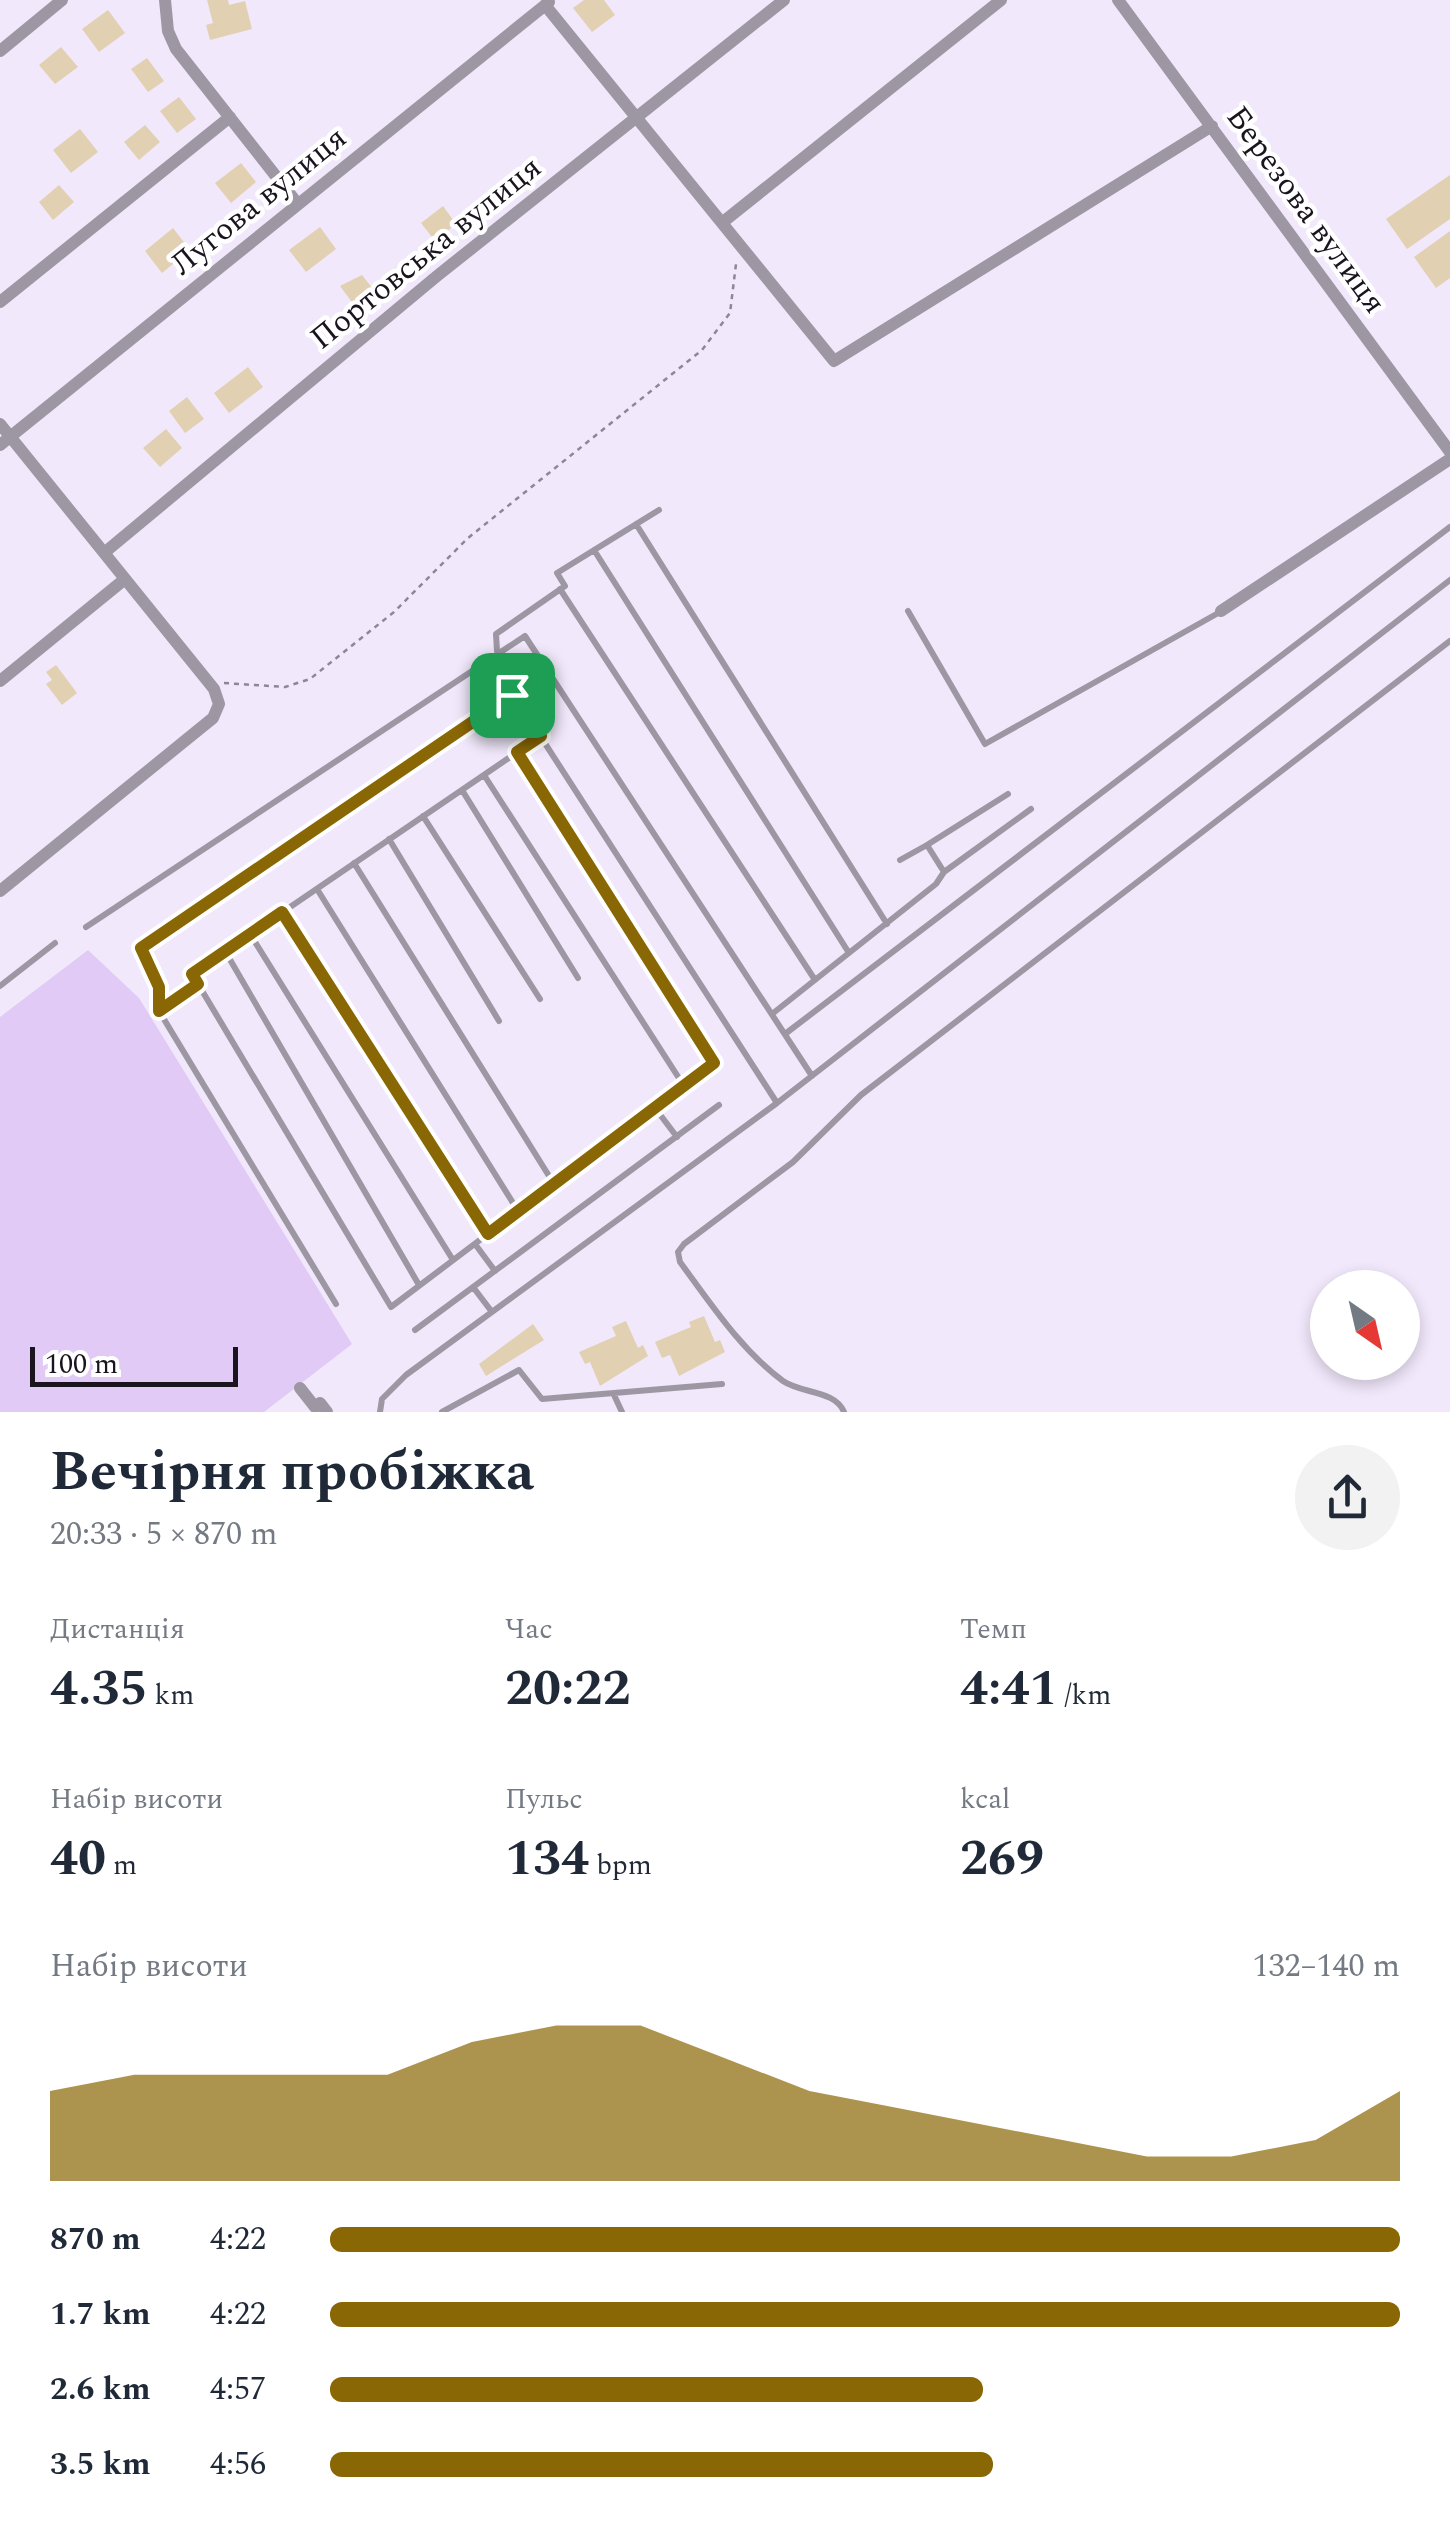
<!DOCTYPE html>
<html lang="uk">
<head>
<meta charset="utf-8">
<style>
  body { margin:0; font-family:Spectral,serif; background:#f2f2f3; color:#1f2937; height:100vh; display:flex; flex-direction:column; font-size:38px; white-space:nowrap }
  * { box-sizing:border-box; margin:0 }
  p { font-size:32px; color:#747a83 }
  .icon { flex:none; width:55px; height:55px; fill:none; stroke:currentColor; stroke-width:2; stroke-linecap:round; stroke-linejoin:round }
  .map { position:relative; height:1412px; overflow:hidden }
  .side { display:flex; flex-direction:column; background:#fff; flex:1 }
  .side>* { flex:none }
  .needle { width:65px; rotate:146deg }
  .controls { position:absolute; left:1310px; top:1270px; display:grid; gap:20px }
  .controls a { display:grid; place-items:center; width:110px; height:110px; border-radius:50%; background:#fff; box-shadow:0 5px 15px #0003; font-size:50px }
  .scale { position:absolute; left:30px; bottom:25px; width:208px; box-sizing:border-box; padding-left:10px; border:5px solid #19141e; border-top:0; font-size:28px; line-height:35px; white-space:nowrap; color:#19141e; -webkit-text-stroke:8px #fff; paint-order:stroke }
  .pin { position:absolute; display:grid; place-items:center; width:85px; height:85px; color:#fff; margin:-42px; border-radius:20px; box-shadow:0 5px 15px #0006 }
  .round { display:grid; place-items:center; flex:none; width:105px; height:105px; border-radius:52px; background:#f2f2f3 }
  .headline { display:flex; align-items:center; justify-content:space-between; height:170px; padding:0 50px }
  h1 { font-size:55px; font-weight:700; line-height:75px }
  .metrics { display:grid; grid-template-columns:repeat(3,1fr); gap:15px; height:170px; padding:10px 50px }
  .metrics div { display:grid; align-content:center }
  .metrics b { font-size:50px; font-weight:700 }
  .metrics small { font-size:28px; font-weight:400 }
  .metrics p { font-size:28px }
  .chart { height:280px; padding:20px 50px }
  .chart p { display:flex; justify-content:space-between }
  .chart svg { width:100%; height:180px; margin-top:10px; fill:#8a6705; opacity:.7 }
  ul { padding:0 50px; list-style:none; font-size:32px }
  li { display:grid; grid-template-columns:160px 120px 1fr; align-items:center; height:75px }
  li i { height:25px; border-radius:12px; background:#8a6705 }
  .map>svg:first-child { display:block }
  .green { fill:#e1caf6 }
  .building { fill:#e1d1b2 }
  .lines { fill:none; stroke-linecap:round; stroke-linejoin:round }
  .path { stroke:#8e8695; stroke-width:2.5; stroke-dasharray:5 5; stroke-linecap:butt }
  .lane { stroke:#9d97a4; stroke-width:6 }
  .street { stroke:#9d97a4; stroke-width:12 }
  .route-casing { stroke:#fff; stroke-width:20 }
  .route { stroke:#8a6705; stroke-width:12 }
  .labels { text-anchor:middle; stroke-width:9; stroke-linejoin:round; paint-order:stroke }
  .street-label { font-size:32px; fill:#19141e; stroke:#fff }
</style>
</head>
<body>
<div class="map">
<svg width="1450" height="1412" viewBox="0 0 1450 1412">
  <rect width="100%" height="100%" fill="#f1e8fb"/>
  <!-- green -->
  <path class="green" d="M 88,950 L 139,998 L 352,1344 L 264,1412 L 0,1412 L 0,1017 Z"/>
  <!-- building -->
  <path class="building" d="M 207,0 L 228,0 L 229,5 L 245,1 L 252,29 L 210,40 L 206,25 L 213,23 Z
    M 584,0 L 604,0 L 615,15 L 592,32 L 573,8 Z
    M 108,10 L 125,33 L 99,52 L 82,29 Z
    M 61,47 L 78,67 L 55,84 L 39,65 Z
    M 147,58 L 164,81 L 148,92 L 131,69 Z
    M 179,97 L 196,119 L 177,133 L 160,111 Z
    M 145,125 L 160,142 L 139,160 L 124,142 Z
    M 80,129 L 98,152 L 71,173 L 53,150 Z
    M 241,163 L 256,182 L 231,203 L 215,183 Z
    M 1450,175 L 1450,219 L 1407,249 L 1386,219 Z
    M 59,185 L 74,202 L 53,220 L 39,202 Z
    M 443,206 L 456,224 L 435,241 L 421,223 Z
    M 320,227 L 336,249 L 306,272 L 289,250 Z
    M 173,228 L 190,250 L 162,273 L 145,251 Z
    M 1450,231 L 1450,278 L 1436,288 L 1414,257 Z
    M 362,275 L 377,294 L 357,309 L 340,286 Z
    M 248,367 L 263,387 L 229,413 L 214,393 Z
    M 187,397 L 204,419 L 185,433 L 169,411 Z
    M 166,429 L 182,448 L 160,467 L 143,448 Z
    M 56,665 L 77,693 L 62,705 L 46,684 L 52,680 L 46,672 Z
    M 704,1316 L 715,1342 L 720,1340 L 725,1352 L 679,1376 L 670,1355 L 662,1358 L 655,1342 L 691,1327 L 689,1322 Z
    M 626,1321 L 638,1348 L 643,1345 L 648,1356 L 600,1386 L 590,1362 L 585,1364 L 579,1352 L 616,1336 L 612,1327 Z
    M 533,1324 L 544,1340 L 486,1376 L 479,1364 Z"/>
  <g class="lines">
    <!-- path -->
    <path class="path" d="M 224,683 L 285,687 L 310,679 L 394,612 L 468,538 L 702,350 L 730,313 L 736,264"/>
    <!-- lane -->
    <path class="lane" d="M 636,524 L 887,924
      M 594,550 L 849,953
      M 560,589 L 815,980
      M 908,611 L 985,744 L 1220,612
      M 497,651 L 496,634 L 565,586 L 557,573 L 659,510
      M 517,753 L 714,1063 L 655,1108 L 677,1137
      M 484,775 L 684,1086
      M 462,790 L 578,978
      M 423,816 L 540,999
      M 389,839 L 499,1021
      M 927,845 L 1008,794
      M 354,863 L 554,1184
      M 944,872 L 1031,809
      M 317,889 L 518,1211
      M 283,912 L 488,1234
      M 86,927 L 525,636 L 812,1076
      M 250,934 L 453,1260
      M 225,951 L 419,1285
      M 198,984 L 391,1307 L 655,1108
      M 0,986 L 55,943
      M 159,1011 L 198,984 L 192,974 L 541,736
      M 772,1014 L 936,884 L 944,872 L 927,845 L 900,860
      M 785,1034 L 1450,527
      M 475,1244 L 495,1271
      M 473,1287 L 492,1312
      M 336,1304 L 159,1011 L 159,987 L 141,948 L 503,698 L 513,695 L 517,700 L 777,1103
      M 415,1330 L 719,1105
      M 614,1395 L 622,1412
      M 380,1412 L 382,1399 L 406,1375 L 777,1103 L 1450,580
      M 442,1412 L 519,1370 L 542,1399 L 722,1384
      M 844,1412 C 835,1390 802,1394 783,1381 C 741,1350 711,1304 680,1262 L 678,1252 L 684,1244 L 793,1162 L 861,1095 L 1450,641"/>
    <!-- street -->
    <path class="street" d="M 165,0 L 168,31 L 176,49 L 297,203
      M 1118,0 L 1450,452
      M 545,5 L 834,361 L 1212,126
      M 0,51 L 62,0
      M 723,222 L 1001,0
      M 0,302 L 230,117
      M 0,424 L 214,689 L 219,704 L 213,718 L 0,891
      M 0,445 L 549,2
      M 104,553 L 437,276 L 784,0
      M 1221,611 L 1450,459
      M 0,681 L 125,579
      M 300,1388 L 315,1407 L 320,1403 L 327,1412"/>
  </g>
  <g class="lines">
    <defs>
      <path id="route" d="M 512,695 L 541,736 L 517,752 L 714,1063 L 488,1234 L 282,912 L 192,974 L 198,984 L 159,1011 L 159,987 L 141,948 Z"/>
    </defs>
    <!-- route casing -->
    <use href="#route" class="route-casing"/>
    <!-- route -->
    <use href="#route" class="route"/>
  </g>
  <g class="labels">
    <!-- street labels -->
    <g class="street-label">
      <text transform="translate(258 200) rotate(-39)" y="11">Лугова вулиця</text>
      <text transform="translate(1307 209) rotate(54)" y="11">Березова вулиця</text>
      <text transform="translate(425 252) rotate(-39)" y="11">Портовська вулиця</text>
    </g>
  </g>
</svg>
<div class="controls">
<a><svg class="needle" viewBox="-14 -14 28 28"><path d="M0-13l5 13h-10z" fill="#e53935"/><path d="M0 13l5-13h-10z" fill="#747a83"/></svg></a>
</div>
<div class="scale">100 m</div>
<div class="pin" style="left:512px;top:695px;background:#1e9e55"><svg class="icon" aria-label="arrive" viewBox="0 0 24 24"><path d="M6 21V4h12l-3 4 3 4H6"/></svg></div>
</div>
<section class="side">
<div class="headline"><div><h1>Вечірня пробіжка</h1><p>20:33 · 5 × 870 m</p></div><a class="round"><svg class="icon" aria-label="share" viewBox="0 0 24 24"><path d="M12 15V3M7 8l5-5 5 5M5 13v7h14v-7"/></svg></a></div>
<div class="metrics">
<div><p>Дистанція</p><b>4.35<small> km</small></b></div>
<div><p>Час</p><b>20:22</b></div>
<div><p>Темп</p><b>4:41<small> /km</small></b></div>
</div>
<div class="metrics">
<div><p>Набір висоти</p><b>40<small> m</small></b></div>
<div><p>Пульс</p><b>134<small> bpm</small></b></div>
<div><p>kcal</p><b>269</b></div>
</div>
<div class="chart"><p><span>Набір висоти</span>132–140 m</p>
<svg viewBox="0 0 160 44" preserveAspectRatio="none"><path d="M0 44V22L10 18L20 18L30 18L40 18L50 10L60 6L70 6L80 14L90 22L100 26L110 30L120 34L130 38L140 38L150 34L160 22V44z"/></svg>
</div>
<ul>
<li><b>870 m</b>4:22<i style="width:100%"></i></li>
<li><b>1.7 km</b>4:22<i style="width:100%"></i></li>
<li><b>2.6 km</b>4:57<i style="width:61%"></i></li>
<li><b>3.5 km</b>4:56<i style="width:62%"></i></li>
</ul>
</section>
</body>
</html>
